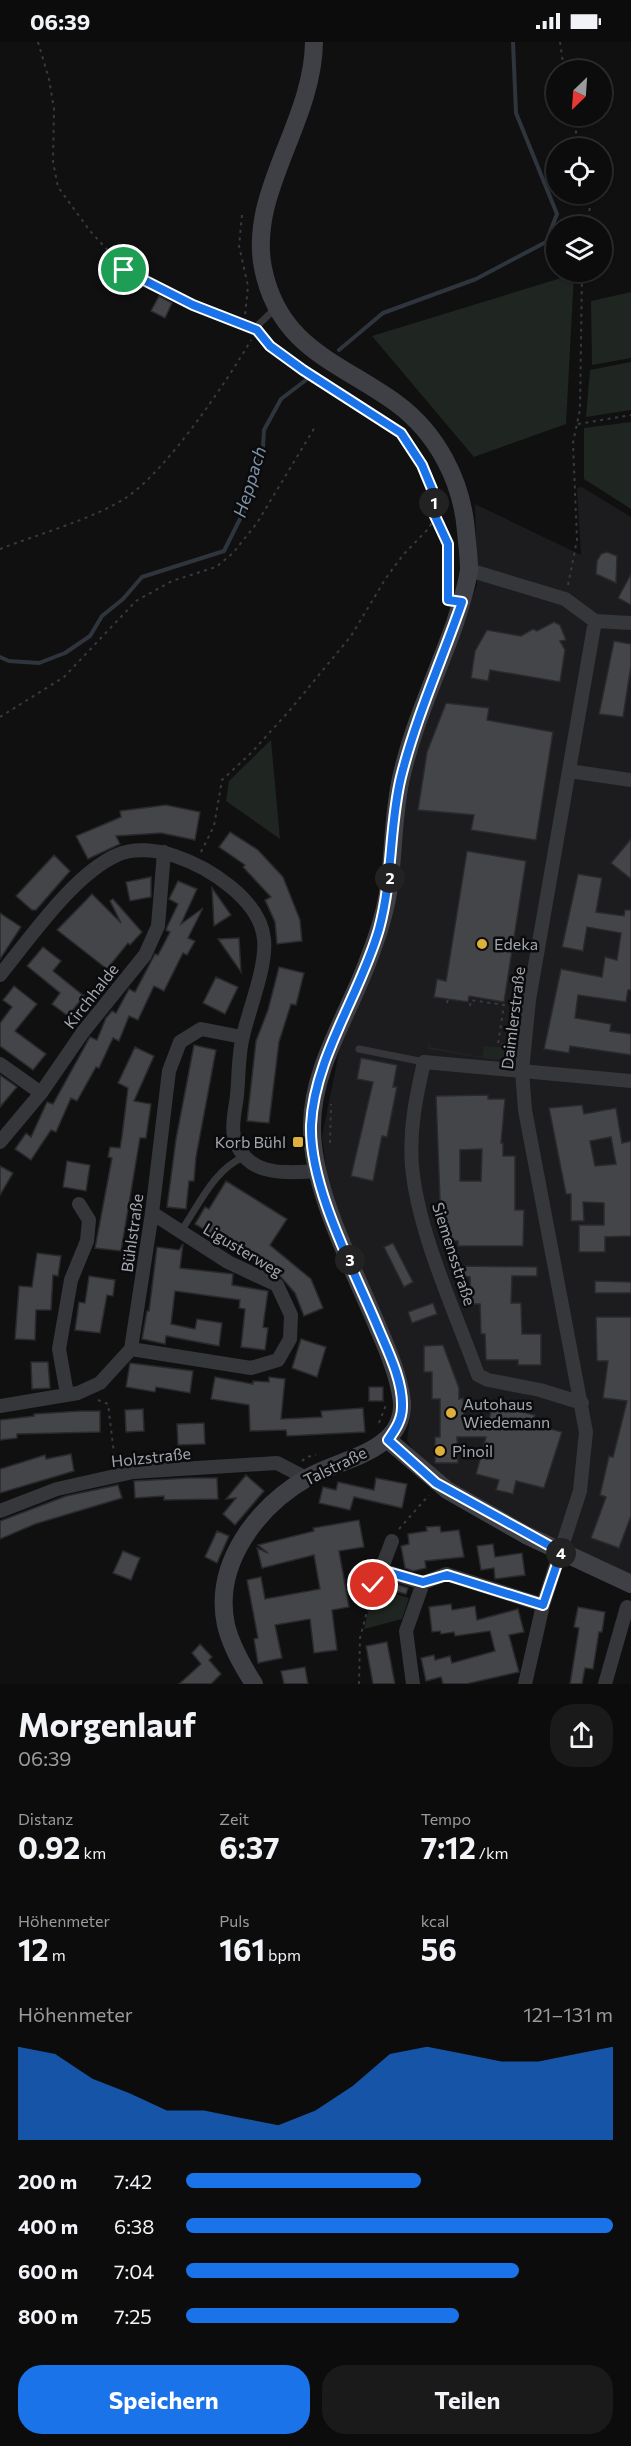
<!DOCTYPE html>
<html lang="de">
<head>
<meta charset="utf-8">
<style>
  body { margin:0; font-family:Commissioner,sans-serif; background:#1a1a1b; color:#f1f3f6; height:100vh; display:flex; flex-direction:column; font-size:22px; white-space:nowrap }
  * { box-sizing:border-box; margin:0 }
  p { font-size:20px; color:#9a9b9d }
  .icon { flex:none; width:33px; height:33px; fill:none; stroke:currentColor; stroke-width:2; stroke-linecap:round; stroke-linejoin:round }
  .map { position:relative; height:1642px; overflow:hidden }
  .panel { display:flex; flex-direction:column; background:#0c0c0d; flex:1 }
  .panel>* { flex:none }
  .needle { width:39px; rotate:205deg }
  .buttons { position:absolute; left:546px; top:18px; display:grid; gap:12px }
  .buttons a { display:grid; place-items:center; width:66px; height:66px; border-radius:50%; background:#0c0c0d; box-shadow:0 2px 4px #0004,0 0 0 2px #2c2c2e; font-size:30px }
  .pin { position:absolute; display:grid; place-items:center; width:51px; height:51px; color:#fff; margin:-26px; border:3px solid #fff; border-radius:50%; box-shadow:0 2px 6px #0007 }
  .km { position:absolute; width:30px; height:30px; margin:-15px; border-radius:50%; background:#222; color:#fff; font-size:16px; line-height:30px; text-align:center }
  .round { display:grid; place-items:center; flex:none; width:63px; height:63px; border-radius:24px; background:#1a1a1b }
  .overview { display:flex; align-items:center; justify-content:space-between; height:102px; padding:0 18px }
  h1 { font-size:33px; font-weight:700; line-height:45px }
  .figures { display:grid; grid-template-columns:repeat(3,1fr); gap:9px; height:102px; padding:6px 18px }
  .figures div { display:grid; align-content:center }
  .figures b { font-size:30px; font-weight:700 }
  .figures small { font-size:16px; font-weight:400 }
  .figures p { font-size:16px }
  .chart { height:168px; padding:12px 18px }
  .chart p { display:flex; justify-content:space-between }
  .chart svg { width:100%; height:108px; margin-top:6px; fill:#1a73e8; opacity:.7 }
  .action { display:flex; gap:12px; margin-top:auto; padding:12px 18px }
  .action a { flex:1; height:69px; border-radius:24px; background:#1a73e8; color:#fff; font-size:24px; font-weight:700; line-height:69px; text-align:center }
  .action a+a { background:#1a1a1b; color:#f1f3f6 }
  ul { padding:0 18px; list-style:none; font-size:20px }
  li { display:grid; grid-template-columns:96px 72px 1fr; align-items:center; height:45px }
  li i { height:15px; border-radius:8px; background:#1a73e8 }
  .status { display:flex; justify-content:space-between; align-items:center; height:42px; padding:0 30px; background:#0c0c0d; direction:ltr }
  .status svg { height:16px; fill:currentColor }
  .map>svg:first-child { display:block }
  .built { fill:#1c1c1e }
  .green { fill:#1f2520 }
  .lines { fill:none; stroke-linecap:round; stroke-linejoin:round }
  .stream { stroke:#2f353c; stroke-width:4 }
  .building { fill:#444549; stroke:#2a2a2d; stroke-width:1.5; fill-rule:evenodd }
  .path { stroke:#393a3e; stroke-width:2; stroke-dasharray:3 4.5; stroke-linecap:butt }
  .lane { stroke:#36373a; stroke-width:7 }
  .street { stroke:#36373a; stroke-width:14 }
  .secondary { stroke:#3f4045; stroke-width:18 }
  .route-casing { stroke:#fff; stroke-width:12 }
  .route { stroke:#1a73e8; stroke-width:8 }
  .poi-dot { fill:#deb03b; stroke:#0b0b0c; stroke-width:2 }
  .labels { text-anchor:middle; stroke-width:5; stroke-linejoin:round; paint-order:stroke }
  .poi-label { font-size:16px; fill:#a2a6b0; stroke:#0b0b0c; text-anchor:start }
  .street-label { font-size:16px; fill:#a2a6b0; stroke:#0b0b0c }
  .water-label { font-size:18px; font-style:italic; fill:#7c91a9; stroke:#0b0b0c }
</style>
</head>
<body>
<div class="status"><b>06:39</b><svg viewBox="0 0 49 12"><path d="M0 12V9h3v3zM5 12V6h3v6zM10 12V3h3v9zM15 12V0h3v12zM26 1h20v11H26zM47 4h2v5h-2z"/></svg></div>
<div class="map">
<svg width="631" height="1642" viewBox="0 0 631 1642">
  <rect width="100%" height="100%" fill="#101011"/>
  <!-- built -->
  <path class="built" d="M 582,445 L 631,475 L 631,1536 L 461,1451 L 421,1421 L 407,1398 L 411,1369 L 397,1313 L 330,1156 L 322,1094 L 342,996 L 395,826 L 417,696 L 477,543 L 475,462 L 581,513 L 577,446 Z"/>
  <!-- green -->
  <path class="green" d="M 574,232 L 566,382 L 474,415 L 372,294 Z
    M 631,250 L 631,316 L 592,323 L 591,259 Z
    M 631,320 L 631,368 L 586,375 L 590,328 Z
    M 631,380 L 631,467 L 584,437 L 584,386 Z
    M 271,698 L 280,797 L 226,759 L 229,739 Z
    M 429,999 L 430,1005 L 482,1015 L 484,1004 L 509,1006 L 505,1015 L 496,1018 L 428,1007 Z
    M 379,1547 L 409,1556 L 402,1577 L 364,1587 L 372,1553 Z"/>
  <g class="lines">
    <!-- stream -->
    <path class="stream" d="M 339,308 L 383,271 L 476,237 L 546,200 L 557,172 L 516,71 L 513,0
      M 0,615 L 9,619 L 39,621 L 65,611 L 90,594 L 102,574 L 123,557 L 142,535 L 224,509 L 246,465 L 247,451 L 253,442 L 254,427 L 263,405 L 264,388 L 281,357 L 306,338"/>
  </g>
  <!-- building -->
  <path class="building" d="M 159,254 L 172,261 L 165,276 L 151,269 Z
    M 607,510 L 617,514 L 616,541 L 596,532 L 597,519 L 601,512 Z
    M 631,532 L 631,563 L 618,556 Z
    M 554,580 L 560,583 L 566,598 L 560,599 L 565,608 L 560,640 L 490,628 L 488,639 L 471,636 L 475,609 L 487,588 L 521,594 L 533,587 L 537,589 Z
    M 614,599 L 631,602 L 631,624 L 623,675 L 599,672 Z
    M 446,661 L 489,666 L 487,678 L 553,690 L 536,798 L 471,788 L 474,773 L 418,768 L 427,710 Z
    M 166,763 L 200,770 L 195,798 L 161,791 L 116,794 L 120,802 L 88,817 L 76,794 L 121,775 L 120,769 Z
    M 230,790 L 258,808 L 283,835 L 300,878 L 302,899 L 277,902 L 275,880 L 265,858 L 271,855 L 243,825 L 245,823 L 219,805 Z
    M 631,797 L 631,837 L 611,821 Z
    M 467,809 L 526,819 L 504,960 L 469,954 L 468,960 L 434,955 L 437,937 L 446,939 Z
    M 54,813 L 70,829 L 36,868 L 32,868 L 16,854 Z
    M 578,832 L 602,836 L 596,870 L 624,874 L 625,868 L 631,868 L 631,948 L 628,948 L 626,960 L 578,953 L 575,976 L 611,982 L 610,989 L 631,992 L 631,1013 L 570,1004 L 569,1011 L 544,1007 L 561,927 L 602,935 L 605,915 L 617,918 L 621,891 L 587,885 L 583,909 L 562,905 Z
    M 151,835 L 151,855 L 130,859 L 126,840 Z
    M 178,839 L 197,847 L 181,882 L 203,866 L 188,896 L 195,899 L 187,913 L 183,911 L 164,949 L 154,944 L 138,978 L 129,974 L 119,999 L 113,996 L 99,1026 L 96,1025 L 77,1059 L 71,1056 L 56,1090 L 51,1088 L 31,1118 L 15,1107 L 26,1091 L 31,1095 L 47,1060 L 53,1062 L 90,995 L 97,998 L 106,976 L 112,969 L 116,971 L 129,947 L 135,950 L 155,912 L 158,913 L 170,890 L 166,888 L 167,885 L 178,862 L 169,857 Z
    M 212,846 L 231,873 L 214,884 Z
    M 92,852 L 121,881 L 110,859 L 113,857 L 142,890 L 130,903 L 128,901 L 107,927 L 57,888 Z
    M 0,871 L 21,885 L 0,917 Z
    M 239,896 L 241,930 L 218,897 Z
    M 43,905 L 61,919 L 53,929 L 84,954 L 68,974 L 52,962 L 60,951 L 27,924 Z
    M 279,925 L 304,931 L 296,963 L 291,962 L 279,1000 L 269,1081 L 247,1079 L 256,999 L 268,968 Z
    M 216,935 L 238,945 L 225,972 L 203,961 Z
    M 14,944 L 37,962 L 15,989 L 46,1012 L 33,1028 L 0,1004 L 0,981 L 12,965 L 3,958 Z
    M 194,1003 L 216,1008 L 196,1115 L 194,1139 L 189,1139 L 186,1167 L 167,1165 L 176,1097 Z
    M 135,1005 L 154,1014 L 134,1059 L 151,1062 L 146,1096 L 140,1096 L 121,1209 L 95,1206 L 112,1116 L 108,1115 L 110,1105 L 120,1106 L 122,1094 L 128,1046 L 118,1041 Z
    M 361,1016 L 397,1023 L 393,1045 L 397,1045 L 387,1095 L 382,1094 L 373,1139 L 351,1134 L 373,1040 L 357,1037 Z
    M 0,1033 L 17,1045 L 0,1065 Z
    M 488,1053 L 488,1057 L 505,1057 L 501,1101 L 503,1101 L 503,1114 L 515,1114 L 515,1168 L 524,1168 L 523,1204 L 458,1204 L 458,1199 L 446,1199 L 446,1184 L 441,1184 L 436,1054 ZM 482,1107 L 481,1139 L 460,1139 L 460,1108 Z
    M 582,1063 L 584,1072 L 616,1066 L 622,1101 L 631,1099 L 631,1194 L 605,1195 L 605,1210 L 579,1210 L 579,1183 L 604,1183 L 604,1161 L 583,1160 L 584,1179 L 571,1179 L 571,1152 L 566,1152 L 549,1066 ZM 611,1095 L 616,1122 L 595,1124 L 590,1099 Z
    M 67,1119 L 90,1123 L 86,1149 L 63,1145 Z
    M 0,1124 L 13,1131 L 0,1153 Z
    M 226,1139 L 287,1177 L 270,1203 L 311,1237 L 323,1266 L 304,1274 L 295,1251 L 281,1235 L 195,1182 L 205,1165 L 209,1167 Z
    M 393,1201 L 413,1240 L 404,1245 L 384,1205 Z
    M 183,1202 L 180,1226 L 233,1232 L 232,1243 L 268,1249 L 263,1285 L 268,1286 L 265,1308 L 241,1305 L 245,1267 L 239,1266 L 240,1258 L 175,1249 L 171,1282 L 195,1287 L 197,1277 L 222,1281 L 219,1304 L 166,1294 L 165,1302 L 142,1297 L 147,1269 L 149,1269 L 157,1205 L 179,1208 Z
    M 37,1211 L 61,1214 L 58,1234 L 53,1233 L 51,1268 L 36,1268 L 35,1298 L 15,1297 L 19,1244 L 32,1245 Z
    M 462,1224 L 537,1225 L 537,1234 L 512,1234 L 511,1261 L 521,1261 L 522,1292 L 541,1292 L 541,1323 L 518,1323 L 518,1318 L 486,1318 L 485,1292 L 481,1292 L 480,1262 L 471,1262 L 470,1235 L 462,1234 Z
    M 89,1234 L 115,1238 L 113,1254 L 107,1253 L 100,1291 L 75,1288 L 79,1260 L 85,1261 Z
    M 595,1239 L 631,1240 L 631,1251 L 595,1251 Z
    M 433,1261 L 437,1272 L 412,1281 L 408,1270 Z
    M 596,1275 L 631,1275 L 631,1474 L 619,1506 L 591,1496 L 606,1455 L 600,1453 L 609,1414 L 613,1415 L 627,1359 L 603,1356 L 608,1319 L 597,1319 Z
    M 301,1297 L 326,1305 L 317,1335 L 292,1326 Z
    M 443,1303 L 459,1346 L 459,1357 L 463,1356 L 464,1374 L 488,1380 L 493,1363 L 535,1373 L 532,1382 L 562,1390 L 544,1446 L 516,1439 L 513,1452 L 496,1448 L 499,1438 L 476,1432 L 486,1395 L 457,1395 L 458,1421 L 435,1421 L 435,1395 L 440,1395 L 440,1357 L 432,1357 L 432,1330 L 424,1330 L 424,1304 Z
    M 31,1320 L 48,1320 L 50,1346 L 32,1347 Z
    M 130,1321 L 193,1329 L 190,1351 L 156,1345 L 155,1350 L 126,1345 Z
    M 215,1335 L 253,1342 L 253,1339 L 269,1340 L 269,1335 L 285,1337 L 281,1377 L 322,1375 L 321,1369 L 363,1366 L 365,1390 L 287,1394 L 286,1388 L 250,1389 L 249,1363 L 211,1357 Z
    M 369,1345 L 383,1345 L 383,1359 L 369,1359 Z
    M 143,1367 L 144,1389 L 126,1390 L 125,1368 Z
    M 80,1369 L 100,1369 L 100,1390 L 17,1392 L 17,1396 L 0,1398 L 0,1378 L 34,1374 L 34,1372 Z
    M 204,1381 L 205,1402 L 178,1403 L 177,1382 Z
    M 71,1412 L 74,1429 L 0,1451 L 0,1427 L 45,1413 L 46,1417 Z
    M 246,1433 L 264,1449 L 235,1483 L 223,1472 L 236,1456 L 226,1457 Z
    M 189,1436 L 217,1436 L 218,1457 L 164,1458 L 164,1454 L 135,1456 L 134,1439 Z
    M 376,1436 L 407,1442 L 402,1466 L 354,1455 L 350,1468 L 319,1461 L 323,1445 L 336,1448 L 338,1440 L 374,1448 Z
    M 118,1443 L 122,1456 L 35,1482 L 0,1497 L 0,1479 L 66,1454 Z
    M 359,1478 L 364,1505 L 339,1509 L 349,1565 L 332,1568 L 337,1608 L 314,1611 L 310,1577 L 275,1583 L 282,1616 L 258,1621 L 254,1597 L 258,1596 L 247,1538 L 261,1535 L 265,1557 L 320,1547 L 314,1513 L 262,1526 L 257,1506 L 268,1511 L 258,1503 L 314,1489 L 313,1486 Z
    M 440,1484 L 441,1490 L 459,1488 L 464,1515 L 425,1519 L 426,1526 L 413,1529 L 405,1526 L 401,1504 L 409,1502 L 408,1492 L 427,1489 L 426,1485 Z
    M 217,1489 L 229,1494 L 217,1521 L 205,1515 Z
    M 493,1502 L 495,1515 L 522,1511 L 525,1533 L 495,1537 L 494,1526 L 481,1528 L 477,1504 Z
    M 123,1509 L 140,1516 L 131,1538 L 113,1531 Z
    M 383,1538 L 408,1546 L 406,1552 L 381,1546 Z
    M 451,1562 L 452,1568 L 475,1564 L 477,1578 L 518,1567 L 524,1590 L 509,1593 L 519,1630 L 466,1642 L 443,1642 L 441,1635 L 426,1639 L 421,1616 L 434,1613 L 435,1618 L 450,1614 L 452,1621 L 495,1609 L 490,1589 L 455,1594 L 454,1590 L 441,1592 L 440,1589 L 432,1590 L 429,1565 Z
    M 578,1565 L 605,1570 L 602,1590 L 599,1590 L 593,1627 L 585,1626 L 582,1642 L 570,1642 L 579,1586 L 574,1585 Z
    M 387,1600 L 395,1642 L 373,1642 L 366,1604 Z
    M 200,1602 L 212,1615 L 209,1618 L 221,1632 L 211,1642 L 179,1642 L 201,1622 L 192,1611 Z
    M 305,1625 L 308,1642 L 284,1642 L 281,1629 Z"/>
  <g class="lines">
    <!-- path -->
    <path class="path" d="M 38,0 L 49,37 L 54,67 L 53,120 L 58,145 L 90,189 L 125,227 L 193,263 L 248,285
      M 560,0 L 564,28
      M 572,74 L 580,106
      M 242,173 L 239,204 L 248,244 L 244,283
      M 589,184 L 590,152
      M 374,373 L 401,391 L 422,423 L 432,447 L 435,474 L 448,502 L 448,545
      M 578,382 L 631,373
      M 0,507 C 36,493 96,476 127,455 C 167,428 226,341 251,298
      M 568,543 L 577,498 L 573,401 L 580,367 L 582,230
      M 0,675 L 64,635 L 136,559 L 172,539 L 216,525 L 233,511 L 257,481 L 315,385
      M 201,810 L 214,784 L 222,738 L 251,711 L 290,668 L 351,594 L 386,536 L 403,513 L 429,486 L 435,474
      M 447,961 L 448,957
      M 470,964 L 471,958 L 504,963 L 498,1002 L 511,1003
      M 330,1101 L 331,1062
      M 98,1358 L 108,1362 L 115,1420
      M 379,1381 L 386,1363
      M 302,1419 L 307,1415 L 316,1413
      M 399,1487 L 429,1453
      M 359,1642 L 360,1596 L 375,1539"/>
    <!-- lane -->
    <path class="lane" d="M 276,266 L 259,282 L 257,288 L 260,295 L 303,328 L 367,368
      M 359,1007 L 424,1020
      M 181,1189 C 199,1163 214,1127 244,1115"/>
    <!-- street -->
    <path class="street" d="M 469,528 L 565,557 L 595,579
      M 595,579 L 631,581
      M 569,729 L 631,738
      M 0,933 C 30,896 74,832 117,813 C 134,805 158,808 175,814 C 208,825 260,857 264,897 C 267,924 249,967 243,994 C 238,1013 239,1034 237,1053 C 236,1065 231,1082 234,1094 C 245,1135 283,1131 317,1129
      M 0,1022 L 41,1051
      M 0,1100 L 41,1051 L 83,990 L 145,913 L 158,884 L 164,810
      M 131,1307 L 251,1326 L 278,1318 L 290,1297 L 291,1273 L 277,1243 L 228,1220 L 152,1171
      M 67,1352 L 59,1307 L 71,1238 L 87,1199 L 89,1178 L 79,1162
      M 582,1361 L 540,1348 L 488,1338 L 478,1333 C 455,1269 418,1191 412,1124 C 409,1088 416,1055 424,1020 L 631,1039
      M 0,1364 L 78,1351 L 100,1341 L 131,1307 L 152,1171 L 169,1029 L 180,1000 L 201,987 L 242,995
      M 0,1469 L 57,1447 L 133,1430 L 277,1421 L 306,1436
      M 392,1499 L 381,1528 L 423,1541
      M 413,1642 L 406,1589 L 423,1541 L 446,1532 L 543,1563
      M 525,1642 L 543,1563 L 580,1449 L 586,1390 L 525,1068 L 522,1029 L 529,958 L 595,579
      M 605,1642 L 627,1565"/>
    <!-- secondary -->
    <path class="secondary" d="M 388,1398 L 447,1448 L 526,1493 L 631,1542
      M 254,1642 C 242,1623 231,1604 226,1583 C 213,1522 257,1465 307,1436 C 331,1422 361,1417 383,1400 C 396,1391 403,1376 402,1360 C 399,1335 389,1311 379,1288 C 355,1229 311,1148 312,1084 C 312,1025 350,970 369,916 C 378,893 386,868 389,844 C 394,807 393,768 402,732 C 414,680 437,632 455,581 C 460,564 467,545 469,527 C 469,515 467,501 466,489 C 462,439 437,391 396,361 C 339,320 279,306 263,226 C 248,150 313,81 314,0"/>
  </g>
  <g class="lines">
    <defs>
      <path id="route" d="M 124,228 L 193,263 L 257,288 L 270,304 L 303,328 L 401,391 L 422,423 L 432,447 L 435,474 L 448,502 L 448,558 L 462,560 C 442,618 416,675 401,735 C 389,784 393,836 379,887 C 361,951 314,1016 311,1083 C 309,1145 355,1230 379,1288 C 389,1311 403,1340 402,1365 C 402,1378 395,1388 388,1398 L 436,1441 L 561,1510 L 543,1563 L 447,1533 L 423,1540 L 381,1528 L 373,1543"/>
    </defs>
    <!-- route casing -->
    <use href="#route" class="route-casing"/>
    <!-- route -->
    <use href="#route" class="route"/>
  </g>
  <!-- markers -->
  <g class="poi-dot">
    <circle cx="482" cy="902" r="6"/>
    <rect x="292" y="1094" width="12" height="12" rx="3"/>
    <circle cx="451" cy="1371" r="6"/>
    <circle cx="440" cy="1409" r="6"/>
  </g>
  <g class="labels">
    <!-- poi labels -->
    <g class="poi-label">
      <text x="494" y="908">Edeka</text>
      <text x="286" y="1106" text-anchor="end">Korb Bühl</text>
      <text x="463" y="1368">Autohaus<tspan x="463" dy="18">Wiedemann</tspan></text>
      <text x="452" y="1415">Pinoil</text>
    </g>
    <!-- street labels -->
    <g class="street-label">
      <text transform="translate(91 954) rotate(-52)" y="6">Kirchhalde</text>
      <text transform="translate(513 976) rotate(-83)" y="6">Daimlerstraße</text>
      <text transform="translate(132 1191) rotate(-82)" y="6">Bühlstraße</text>
      <text transform="translate(243 1208) rotate(31)" y="6">Ligusterweg</text>
      <text transform="translate(454 1212) rotate(72)" y="6">Siemensstraße</text>
      <text transform="translate(151 1415) rotate(-6)" y="6">Holzstraße</text>
      <text transform="translate(335 1424) rotate(-26)" y="6">Talstraße</text>
    </g>
    <!-- water labels -->
    <g class="water-label">
      <text transform="translate(250 440) rotate(-73)" y="6">Heppach</text>
    </g>
  </g>
</svg>
<div class="buttons">
<a><svg class="needle" viewBox="-14 -14 28 28"><path d="M0-13l5 13h-10z" fill="#e53935"/><path d="M0 13l5-13h-10z" fill="#9a9b9d"/></svg></a>
<a><svg class="icon" aria-label="locate" viewBox="0 0 24 24"><circle cx="12" cy="12" r="6"/><path d="M12 2v4M12 18v4M2 12h4M18 12h4"/></svg></a>
<a><svg class="icon" aria-label="layers" viewBox="0 0 24 24"><path d="M12 4l9 5-9 5-9-5zM3 14l9 5 9-5"/></svg></a>
</div>
<div class="pin" style="left:124px;top:228px;background:#1e9e55"><svg class="icon" aria-label="arrive" viewBox="0 0 24 24"><path d="M6 21V4h12l-3 4 3 4H6"/></svg></div>
<div class="pin" style="left:373px;top:1543px;background:#d93025"><svg class="icon" aria-label="check" viewBox="0 0 24 24"><path d="M5 12l5 5 9-10"/></svg></div>
<b class="km" style="left:434px;top:461px">1</b>
<b class="km" style="left:390px;top:836px">2</b>
<b class="km" style="left:350px;top:1218px">3</b>
<b class="km" style="left:561px;top:1511px">4</b>
</div>
<section class="panel">
<div class="overview"><div><h1>Morgenlauf</h1><p>06:39</p></div><a class="round"><svg class="icon" aria-label="share" viewBox="0 0 24 24"><path d="M12 15V3M7 8l5-5 5 5M5 13v7h14v-7"/></svg></a></div>
<div class="figures">
<div><p>Distanz</p><b>0.92<small> km</small></b></div>
<div><p>Zeit</p><b>6:37</b></div>
<div><p>Tempo</p><b>7:12<small> /km</small></b></div>
</div>
<div class="figures">
<div><p>Höhenmeter</p><b>12<small> m</small></b></div>
<div><p>Puls</p><b>161<small> bpm</small></b></div>
<div><p>kcal</p><b>56</b></div>
</div>
<div class="chart"><p><span>Höhenmeter</span>121–131 m</p>
<svg viewBox="0 0 160 44" preserveAspectRatio="none"><path d="M0 44V6L10 9L20 19L30 25L40 32L50 32L60 35L70 38L80 32L90 22L100 9L110 6L120 9L130 12L140 12L150 9L160 6V44z"/></svg>
</div>
<ul>
<li><b>200 m</b>7:42<i style="width:55%"></i></li>
<li><b>400 m</b>6:38<i style="width:100%"></i></li>
<li><b>600 m</b>7:04<i style="width:78%"></i></li>
<li><b>800 m</b>7:25<i style="width:64%"></i></li>
</ul>
<div class="action"><a>Speichern</a><a>Teilen</a></div>
</section>
</body>
</html>
